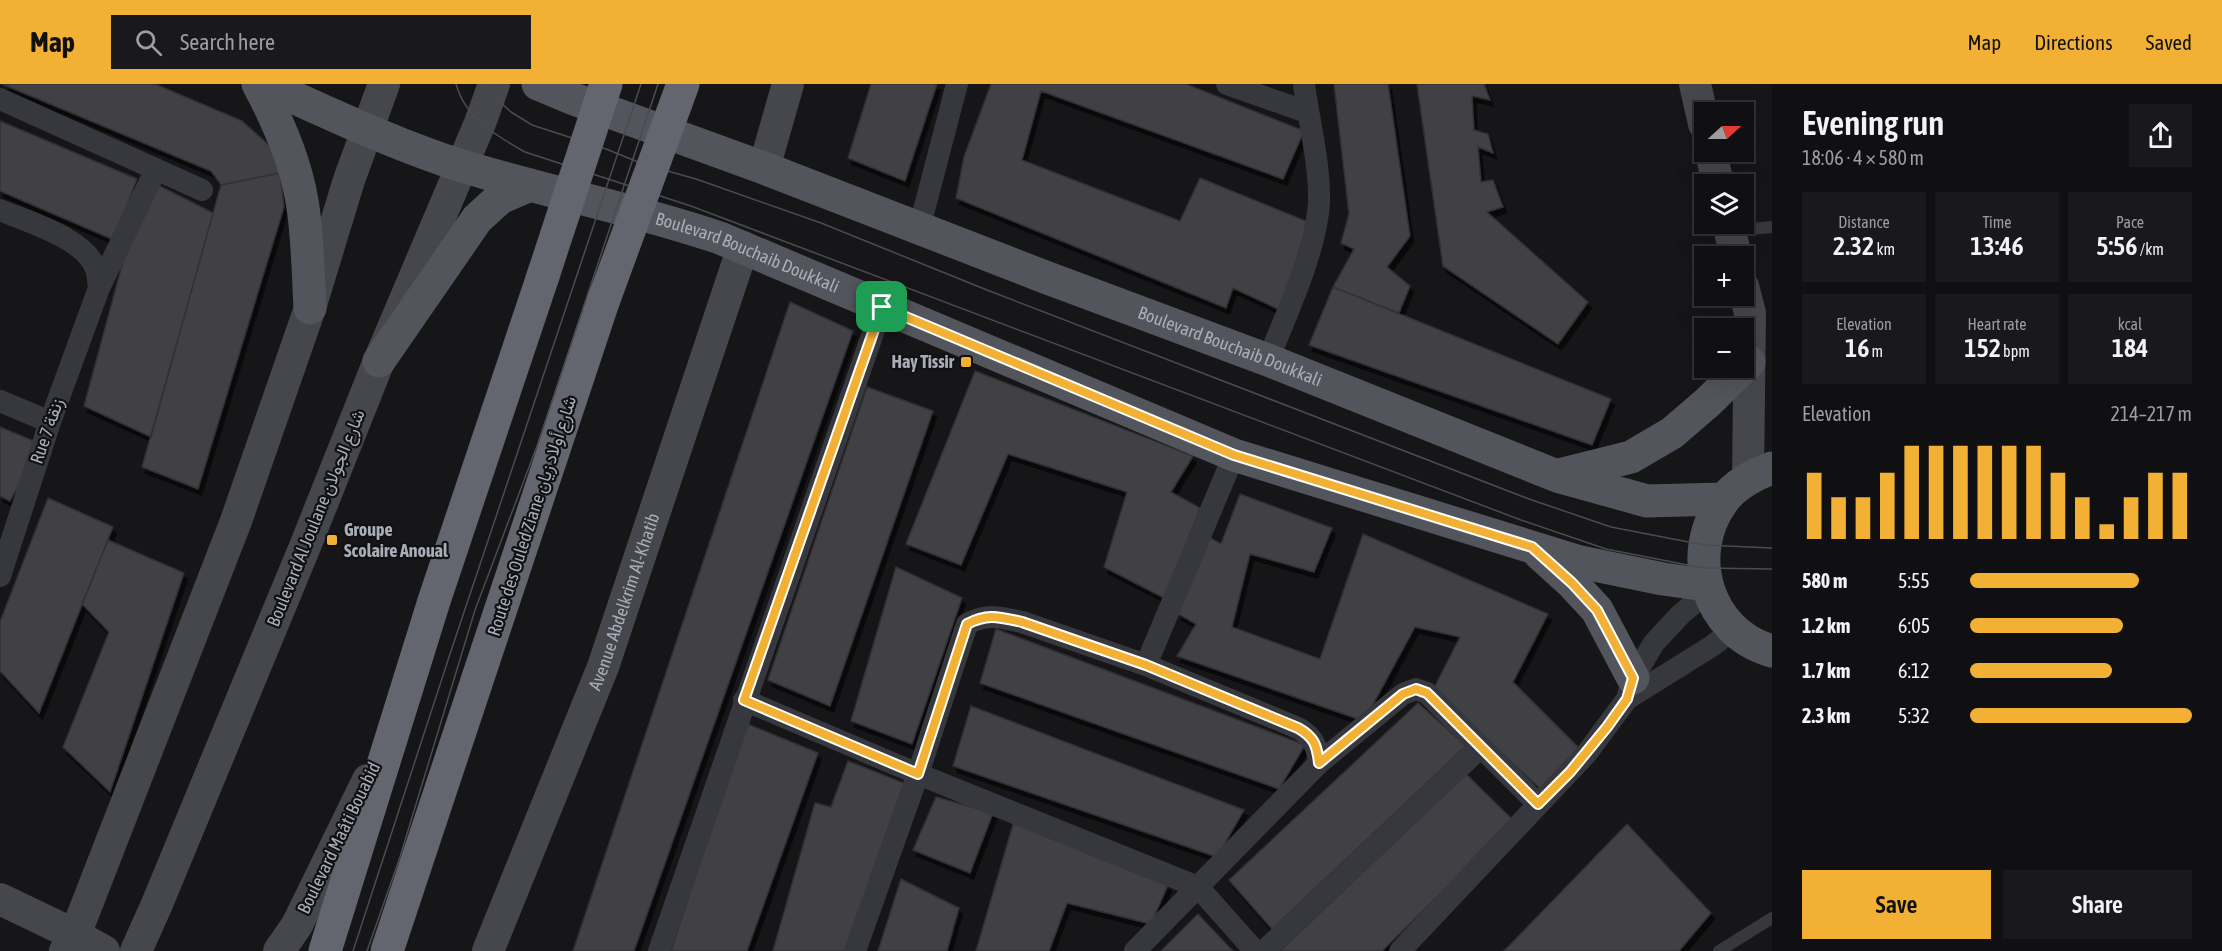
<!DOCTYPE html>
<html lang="en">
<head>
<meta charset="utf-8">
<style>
  body { margin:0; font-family:"Asap Condensed",Vazirmatn,sans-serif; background:#19191b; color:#f1f3f6; height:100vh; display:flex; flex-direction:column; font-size:22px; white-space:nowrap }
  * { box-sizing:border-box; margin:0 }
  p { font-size:20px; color:#9c9d9f }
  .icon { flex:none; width:33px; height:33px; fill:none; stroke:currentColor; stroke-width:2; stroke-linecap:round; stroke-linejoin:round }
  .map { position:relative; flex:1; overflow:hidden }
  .side { display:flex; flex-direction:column; background:#101012; width:450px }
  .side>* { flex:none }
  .needle { width:39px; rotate:69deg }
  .fabs { position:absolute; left:1694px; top:18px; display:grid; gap:12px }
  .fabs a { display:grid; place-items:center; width:60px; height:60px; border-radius:0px; background:#101012; box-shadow:0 6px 24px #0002,0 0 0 2px #303032; font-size:30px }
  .pin { position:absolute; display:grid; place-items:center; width:51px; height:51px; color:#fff; margin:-26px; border-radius:12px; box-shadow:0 3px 9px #0006 }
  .round { display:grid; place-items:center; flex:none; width:63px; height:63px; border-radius:0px; background:#19191b }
  .headline { display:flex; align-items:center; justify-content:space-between; height:102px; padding:0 30px }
  h1 { font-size:33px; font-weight:600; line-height:45px }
  .stats { display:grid; grid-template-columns:repeat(3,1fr); gap:9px; height:102px; padding:6px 30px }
  .stats div { display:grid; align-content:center; border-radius:0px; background:#19191b; text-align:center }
  .stats b { font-size:26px; font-weight:600 }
  .stats small { font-size:16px; font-weight:400 }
  .stats p { font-size:16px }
  .chart { height:168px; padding:12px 30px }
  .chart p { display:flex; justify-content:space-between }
  .chart svg { width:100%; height:108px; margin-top:6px; stroke:#f2b134; stroke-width:6 }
  .action { display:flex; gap:12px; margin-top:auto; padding:12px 30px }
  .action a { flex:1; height:69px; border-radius:0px; background:#f2b134; color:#111; font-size:24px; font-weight:600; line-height:69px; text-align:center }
  .action a+a { background:#19191b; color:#f1f3f6 }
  ul { padding:0 30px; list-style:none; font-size:20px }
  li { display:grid; grid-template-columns:96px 72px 1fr; align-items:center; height:45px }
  li i { height:15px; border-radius:8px; background:#f2b134 }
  header { display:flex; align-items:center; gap:36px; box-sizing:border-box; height:84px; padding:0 30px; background:#f2b134; color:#111 }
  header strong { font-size:28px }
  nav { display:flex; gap:33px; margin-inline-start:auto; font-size:21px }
  .search { width:420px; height:54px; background:#19191b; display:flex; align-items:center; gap:15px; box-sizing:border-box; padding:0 21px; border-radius:0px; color:#9c9d9f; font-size:22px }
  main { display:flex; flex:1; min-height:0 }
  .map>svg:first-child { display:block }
  .building { fill:#404145; stroke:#303034; stroke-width:1.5; filter:url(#shadow) }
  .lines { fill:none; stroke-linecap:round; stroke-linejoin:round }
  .lane { stroke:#37383d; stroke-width:12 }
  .street { stroke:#37383d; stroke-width:22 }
  .secondary { stroke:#45474d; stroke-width:32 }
  .primary { stroke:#53555c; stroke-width:33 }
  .highway { stroke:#63666e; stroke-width:33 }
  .tram { stroke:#4a4c52; stroke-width:1.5 }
  .highway-bridge { stroke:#63666e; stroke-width:33 }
  .route-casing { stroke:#fff; stroke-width:12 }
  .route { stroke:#f2b134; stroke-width:8 }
  .poi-dot { fill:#f2b134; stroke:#111113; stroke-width:2 }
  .labels { text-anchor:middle; stroke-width:4.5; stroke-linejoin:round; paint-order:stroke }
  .street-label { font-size:18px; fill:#a8adb8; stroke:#111113 }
  .poi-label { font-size:18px; font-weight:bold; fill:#a8adb8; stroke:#111113; text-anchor:end }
</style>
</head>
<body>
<header>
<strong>Map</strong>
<div class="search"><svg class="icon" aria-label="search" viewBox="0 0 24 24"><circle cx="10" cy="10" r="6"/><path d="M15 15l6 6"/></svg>Search here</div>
<nav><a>Map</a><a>Directions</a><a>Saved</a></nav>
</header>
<main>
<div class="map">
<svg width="1772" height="867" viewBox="0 0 1772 867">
  <defs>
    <filter id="shadow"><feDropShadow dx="3.5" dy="6" stdDeviation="0" flood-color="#0009"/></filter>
  </defs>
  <rect width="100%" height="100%" fill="#161618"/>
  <!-- building -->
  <path class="building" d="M 2,0 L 155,0 L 242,37 L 271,63 L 280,89 L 221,101 L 211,87 Z
    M 871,0 L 937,0 L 905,97 L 848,74 Z
    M 991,0 L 1186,0 L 1304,47 L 1283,95 L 1041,7 L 1022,76 L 1180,137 L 1200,94 L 1313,140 L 1280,226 L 1233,204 L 1226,224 L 956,114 L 964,73 Z
    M 1334,0 L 1388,0 L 1410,152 L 1387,183 L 1410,202 L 1399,229 L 1333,203 L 1354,165 L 1341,159 L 1349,130 Z
    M 1417,0 L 1484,0 L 1490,16 L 1472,12 L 1474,46 L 1488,50 L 1493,69 L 1478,63 L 1481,98 L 1493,96 L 1503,123 L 1487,128 L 1588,218 L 1558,260 L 1443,182 Z
    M 0,37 L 137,95 L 114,156 L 0,107 Z
    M 280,89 L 284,123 L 198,405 L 142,383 L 221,101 Z
    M 152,98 L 213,129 L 151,353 L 84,322 L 128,159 Z
    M 1333,203 L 1611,315 L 1592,361 L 1309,261 Z
    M 790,218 L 853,247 L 634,867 L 573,867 Z
    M 975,287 L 1193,372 L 1171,408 L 1200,424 L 1166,515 L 1104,483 L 1127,408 L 1008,370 L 961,481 L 906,460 Z
    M 867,303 L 933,327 L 830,622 L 768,596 Z
    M 0,343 L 41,360 L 10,417 L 0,412 Z
    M 1240,410 L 1332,444 L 1314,488 L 1250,470 L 1232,543 L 1320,575 L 1363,450 L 1548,530 L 1513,598 L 1584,669 L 1544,708 L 1433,606 L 1460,553 L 1415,543 L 1364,637 L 1177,572 L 1196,540 L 1178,530 L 1207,452 L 1221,460 Z
    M 48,414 L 113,443 L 39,629 L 0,587 L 0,538 Z
    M 108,456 L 184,489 L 110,708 L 63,663 L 109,548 L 82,520 Z
    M 896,483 L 962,514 L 912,660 L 851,637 Z
    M 996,545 L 1305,661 L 1279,705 L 980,599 Z
    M 1418,619 L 1466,662 L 1272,845 L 1229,796 Z
    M 971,622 L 1244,726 L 1217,773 L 953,682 Z
    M 745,639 L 818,669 L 747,867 L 671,867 Z
    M 848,677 L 906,700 L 849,867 L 773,867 L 815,719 L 831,723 Z
    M 1466,690 L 1514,737 L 1382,867 L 1280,867 Z
    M 936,713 L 993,729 L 970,789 L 913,766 Z
    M 1014,737 L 1168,801 L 1151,840 L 1067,819 L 1049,867 L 976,867 Z
    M 1627,740 L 1711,829 L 1679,867 L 1504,867 Z
    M 901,795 L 959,824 L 947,867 L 878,867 Z
    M 1198,830 L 1233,867 L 1161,867 Z"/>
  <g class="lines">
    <!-- lane -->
    <path class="lane" d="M 1731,147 L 1772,143
      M 1719,867 L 1772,834"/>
    <!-- street -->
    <path class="street" d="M 1227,0 L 1307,28
      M 0,15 L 202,106
      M 0,126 C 28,138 85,154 96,185 C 98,190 98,198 99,204
      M 919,145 L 957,0
      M 1268,276 C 1286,231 1316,167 1319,119 C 1320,79 1309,39 1304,0
      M 0,317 L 50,338
      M 0,492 L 50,338 L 99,204 L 156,85
      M 1146,581 L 1234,371
      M 1627,615 L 1712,562 L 1733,546
      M 744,616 L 918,690 L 1198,803 L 1255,867
      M 659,867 L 882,223
      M 855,867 L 918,690 L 967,540 C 988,529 999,533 1022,538 L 1146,581 L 1298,644 C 1313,653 1317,661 1319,679
      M 1135,867 L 1319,679 L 1403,610 L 1416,605 L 1427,609 L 1538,720
      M 1264,867 L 1481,663
      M 1400,867 L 1587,669 L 1627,615 L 1633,594 L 1654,559 L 1680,531 L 1708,507"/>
    <!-- secondary -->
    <g class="secondary">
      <path d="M 1695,0 L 1704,40"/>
      <path d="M 1711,68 L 1718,100"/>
      <path d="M 764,84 L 788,0"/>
      <path d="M 1728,140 L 1736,172"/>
      <path d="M 1743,202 L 1750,229 L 1748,393"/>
      <path d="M 0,815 L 75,851 L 104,867"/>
      <path d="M 65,867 L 75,851 L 236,437 L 310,224 L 349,96 L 384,0"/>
      <path d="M 136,867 L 157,820 L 306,460 L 379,277 L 480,39 L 494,0"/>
      <path d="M 279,867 L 297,841 L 368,696"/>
      <path id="s1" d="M 488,867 L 603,583 L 743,163"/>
    </g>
    <!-- primary -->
    <g class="primary">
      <path d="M 258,0 C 278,37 295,75 302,117 C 308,152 308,189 310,224"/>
      <path id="s2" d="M 264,0 C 329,29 393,60 462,82 C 547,108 635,125 720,154 L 1234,371 L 1580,478 L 1663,495 L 1706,501"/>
      <path id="s3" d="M 538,0 L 574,15 L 764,84 L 1045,193 L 1268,276 L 1557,392 L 1647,417 L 1724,415"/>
      <path d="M 379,277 L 477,135 L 500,114 L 530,101"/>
      <path d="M 1772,384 C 1754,391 1735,400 1723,417 C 1684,470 1707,549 1772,567"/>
      <path d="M 1559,391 L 1631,373 L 1672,349 L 1708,318 L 1749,278"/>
      <path d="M 1540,470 L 1572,499 L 1597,526 L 1633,594"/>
    </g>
    <!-- highway -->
    <path class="highway" d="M 325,867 L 434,517 L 543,192
      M 387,867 L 603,218"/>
    <!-- tram -->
    <path class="tram" d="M 456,0 C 466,35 495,51 525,68 L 691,122 L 1521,436 L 1606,465 L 1703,484 L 1772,485
      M 484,0 L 491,10 L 511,28 L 532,41 L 606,65 L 643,80 L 696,95 L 821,139 L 987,206 L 1529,415 L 1611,443 L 1704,461 L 1772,464
      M 353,867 L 451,567 L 641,0
      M 367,867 L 400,773 L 475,526 L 537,362 L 658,0"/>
    <!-- highway-bridge -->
    <path class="highway-bridge" d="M 543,192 L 606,0
      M 603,218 L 683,0"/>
  </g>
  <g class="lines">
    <defs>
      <path id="route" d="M 882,223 L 1234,371 L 1532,463 L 1572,499 L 1597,526 L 1633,594 L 1627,615 L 1607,643 L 1570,688 L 1538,720 L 1427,609 L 1416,605 L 1403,610 L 1319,679 C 1317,661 1314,653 1298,644 L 1146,581 L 1022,538 C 999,533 988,529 967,540 L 918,690 L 744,616 Z"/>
    </defs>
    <!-- route casing -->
    <use href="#route" class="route-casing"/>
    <!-- route -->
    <use href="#route" class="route"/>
  </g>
  <!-- markers -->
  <g class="poi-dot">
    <rect x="960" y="272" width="12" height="12" rx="3"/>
    <rect x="326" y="450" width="12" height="12" rx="3"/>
  </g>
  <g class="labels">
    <!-- street labels -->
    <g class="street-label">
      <text dy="6" stroke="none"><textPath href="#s2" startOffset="513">Boulevard Bouchaib Doukkali</textPath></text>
      <text dy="6" stroke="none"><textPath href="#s3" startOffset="740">Boulevard Bouchaib Doukkali</textPath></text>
      <text transform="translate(47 347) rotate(-71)" y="6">Rue 7 زنقة</text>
      <text transform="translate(532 432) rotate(-72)" y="6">Route des Ouled Ziane شارع أولاد زيان</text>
      <text transform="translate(316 434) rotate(-68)" y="6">Boulevard Al Joulane شارع الجولان</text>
      <text dy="6" stroke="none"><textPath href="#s1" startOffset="375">Avenue Abdelkrim Al-Khatib</textPath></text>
      <text transform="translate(339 754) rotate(-64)" y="6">Boulevard Maâti Bouabid</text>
    </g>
    <!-- poi labels -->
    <g class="poi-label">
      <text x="954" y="284">Hay Tissir</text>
      <text x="344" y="452" text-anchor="start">Groupe<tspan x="344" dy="21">Scolaire Anoual</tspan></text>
    </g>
  </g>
</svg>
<div class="fabs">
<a><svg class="needle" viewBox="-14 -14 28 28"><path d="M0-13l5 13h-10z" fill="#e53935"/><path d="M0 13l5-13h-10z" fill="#9c9d9f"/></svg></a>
<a><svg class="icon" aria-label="layers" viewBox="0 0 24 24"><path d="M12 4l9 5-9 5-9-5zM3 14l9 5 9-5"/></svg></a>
<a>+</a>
<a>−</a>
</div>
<div class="pin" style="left:882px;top:223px;background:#1e9e55"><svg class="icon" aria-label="arrive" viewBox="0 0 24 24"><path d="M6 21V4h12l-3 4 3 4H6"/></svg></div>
</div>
<section class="side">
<div class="headline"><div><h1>Evening run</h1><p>18:06 · 4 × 580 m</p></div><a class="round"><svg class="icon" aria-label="share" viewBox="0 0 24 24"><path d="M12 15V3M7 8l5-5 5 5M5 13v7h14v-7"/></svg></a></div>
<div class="stats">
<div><p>Distance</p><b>2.32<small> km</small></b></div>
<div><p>Time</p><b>13:46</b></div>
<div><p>Pace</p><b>5:56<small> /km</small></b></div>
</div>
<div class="stats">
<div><p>Elevation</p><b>16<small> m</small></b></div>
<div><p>Heart rate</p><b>152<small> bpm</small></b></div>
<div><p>kcal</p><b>184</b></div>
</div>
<div class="chart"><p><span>Elevation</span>214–217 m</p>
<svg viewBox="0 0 160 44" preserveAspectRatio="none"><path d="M5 44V17M15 44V27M25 44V27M35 44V17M45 44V6M55 44V6M65 44V6M75 44V6M85 44V6M95 44V6M105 44V17M115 44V27M125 44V38M135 44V27M145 44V17M155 44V17"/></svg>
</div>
<ul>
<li><b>580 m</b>5:55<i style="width:76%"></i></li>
<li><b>1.2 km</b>6:05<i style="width:69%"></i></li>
<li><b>1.7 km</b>6:12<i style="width:64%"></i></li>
<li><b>2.3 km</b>5:32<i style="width:100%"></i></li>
</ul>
<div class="action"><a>Save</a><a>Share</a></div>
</section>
</main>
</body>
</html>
